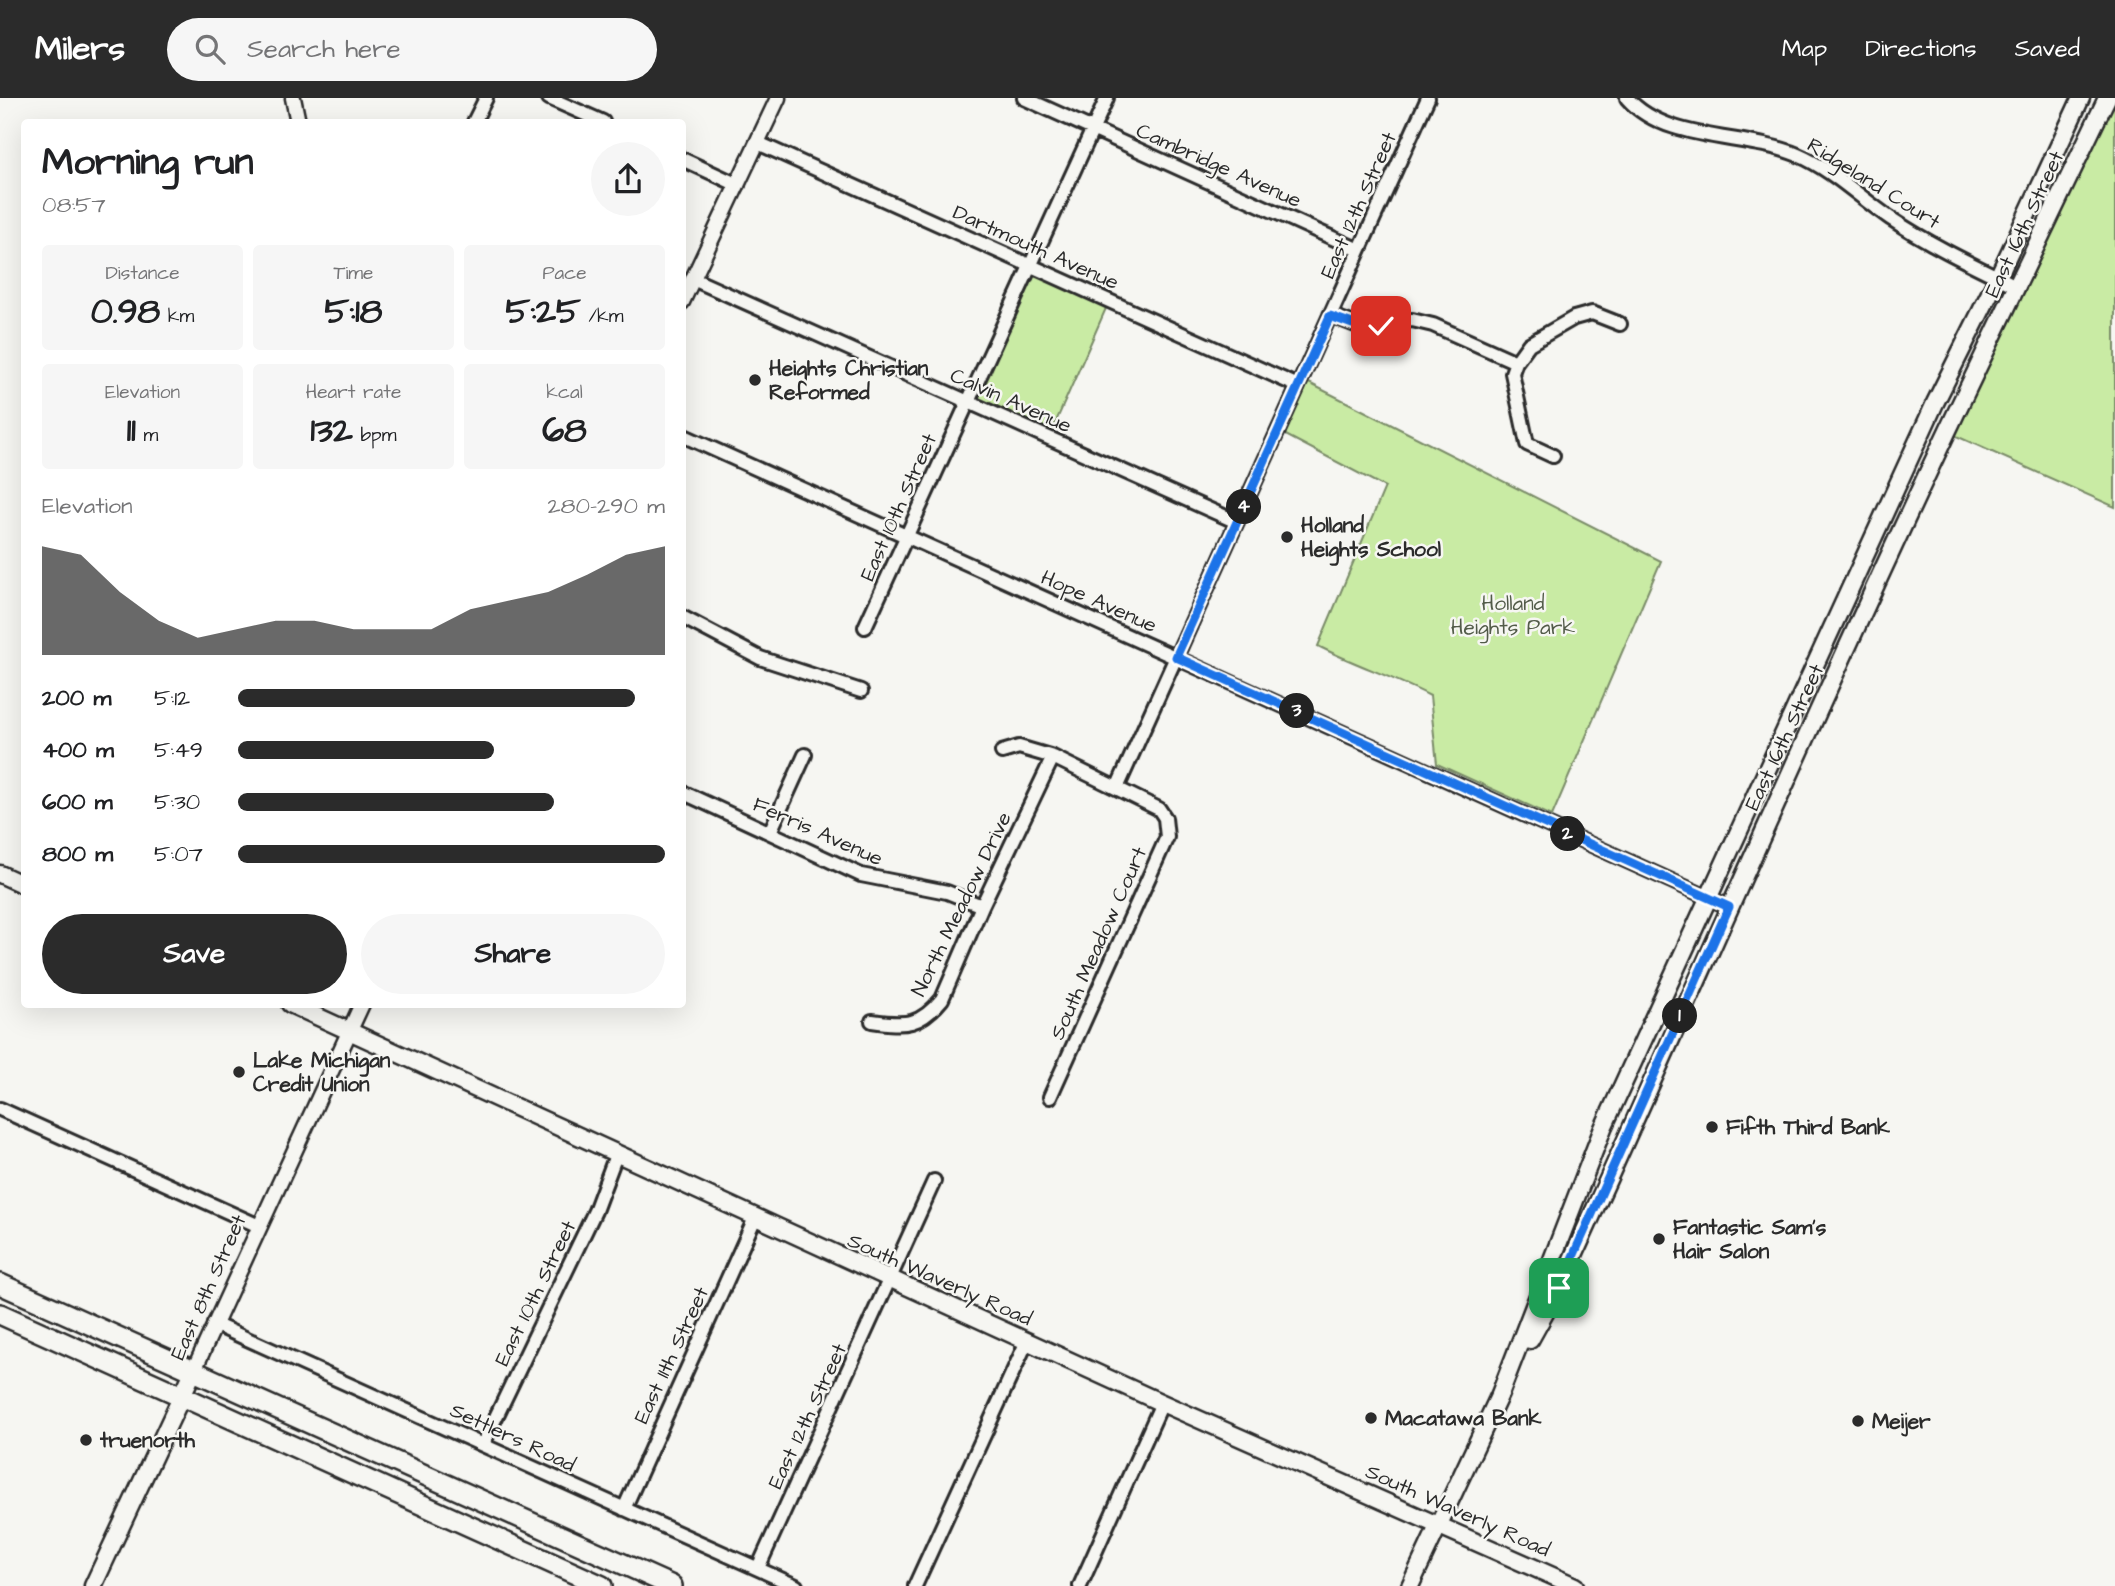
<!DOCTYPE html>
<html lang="en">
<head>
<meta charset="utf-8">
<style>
  body { margin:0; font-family:"Architects Daughter",sans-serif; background:#f6f6f6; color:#202124; height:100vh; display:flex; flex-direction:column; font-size:26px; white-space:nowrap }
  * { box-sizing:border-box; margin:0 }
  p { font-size:23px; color:#757577 }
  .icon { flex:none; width:38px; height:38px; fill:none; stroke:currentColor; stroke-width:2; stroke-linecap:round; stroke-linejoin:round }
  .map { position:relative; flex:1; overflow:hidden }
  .drawer { position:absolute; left:21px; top:21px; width:665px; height:889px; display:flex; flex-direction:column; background:#fff; border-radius:7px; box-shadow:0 7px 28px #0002 }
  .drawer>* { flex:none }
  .pin { position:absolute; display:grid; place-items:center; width:60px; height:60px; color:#fff; margin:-30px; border-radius:14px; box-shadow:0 4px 10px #0006 }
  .km { position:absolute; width:35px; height:35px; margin:-18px; border-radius:50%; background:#222; color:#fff; font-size:19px; line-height:35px; text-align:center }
  .round { display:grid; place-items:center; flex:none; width:74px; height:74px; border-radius:37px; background:#f6f6f6 }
  .summary { display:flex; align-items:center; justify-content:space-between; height:119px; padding:0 21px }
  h1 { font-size:38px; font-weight:800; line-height:52px }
  .figures { display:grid; grid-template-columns:repeat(3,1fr); gap:10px; height:119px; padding:7px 21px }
  .figures div { display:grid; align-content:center; border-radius:7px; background:#f6f6f6; text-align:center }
  .figures b { font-size:35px; font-weight:800 }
  .figures small { font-size:19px; font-weight:400 }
  .figures p { font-size:19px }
  .chart { height:196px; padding:14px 21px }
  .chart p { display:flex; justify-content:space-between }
  .chart svg { width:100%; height:126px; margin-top:7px; fill:#2b2b2b; opacity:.7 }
  .action { display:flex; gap:14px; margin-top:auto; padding:14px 21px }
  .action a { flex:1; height:80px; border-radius:42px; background:#2b2b2b; color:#fff; font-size:28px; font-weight:800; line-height:80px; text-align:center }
  .action a+a { background:#f6f6f6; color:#202124 }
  ul { padding:0 21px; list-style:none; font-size:23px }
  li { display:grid; grid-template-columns:112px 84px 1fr; align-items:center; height:52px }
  li i { height:18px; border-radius:9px; background:#2b2b2b }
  header { display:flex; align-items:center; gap:42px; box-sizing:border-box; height:98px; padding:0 35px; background:#2b2b2b; color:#fff }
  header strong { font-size:33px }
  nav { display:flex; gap:38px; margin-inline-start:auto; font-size:24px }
  .search { width:490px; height:63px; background:#f6f6f6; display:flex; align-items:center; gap:18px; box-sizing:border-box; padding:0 24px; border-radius:38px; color:#757577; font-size:26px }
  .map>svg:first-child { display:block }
  .green { fill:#c9eba4; stroke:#7a8b68; stroke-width:2 }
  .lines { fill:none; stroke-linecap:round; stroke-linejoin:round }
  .minor-casing { stroke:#2b2b2b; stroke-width:18 }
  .tertiary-casing { stroke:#2b2b2b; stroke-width:19 }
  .secondary-casing { stroke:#2b2b2b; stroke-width:21 }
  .trunk-casing { stroke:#2b2b2b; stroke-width:24 }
  .minor { stroke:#f6f6f2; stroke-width:12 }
  .tertiary { stroke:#f6f6f2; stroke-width:14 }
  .secondary { stroke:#f6f6f2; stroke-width:16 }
  .trunk { stroke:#f6f6f2; stroke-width:19 }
  .route-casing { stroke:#fff; stroke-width:14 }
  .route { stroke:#1a73e8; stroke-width:9 }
  .poi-dot { fill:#2b2b2b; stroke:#f6f6f2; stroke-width:2.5 }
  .labels { text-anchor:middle; stroke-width:5; stroke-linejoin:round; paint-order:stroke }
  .street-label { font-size:21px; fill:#2b2b2b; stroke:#f6f6f2 }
  .poi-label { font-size:21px; font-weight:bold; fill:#2b2b2b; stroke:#f6f6f2; text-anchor:start }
  .park-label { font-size:21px; fill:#525b49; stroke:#f6f6f2 }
</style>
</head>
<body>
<header>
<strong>Milers</strong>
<div class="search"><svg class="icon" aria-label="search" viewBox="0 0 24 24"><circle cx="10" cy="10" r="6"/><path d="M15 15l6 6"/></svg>Search here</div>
<nav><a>Map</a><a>Directions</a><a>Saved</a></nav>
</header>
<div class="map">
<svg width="2115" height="1488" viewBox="0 0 2115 1488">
  <rect width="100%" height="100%" fill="#f6f6f2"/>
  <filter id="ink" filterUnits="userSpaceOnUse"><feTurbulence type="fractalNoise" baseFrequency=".0143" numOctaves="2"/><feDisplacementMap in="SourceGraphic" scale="14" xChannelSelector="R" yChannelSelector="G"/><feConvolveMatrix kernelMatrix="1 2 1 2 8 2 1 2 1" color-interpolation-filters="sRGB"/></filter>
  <g filter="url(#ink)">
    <!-- green -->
    <path class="green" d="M 2112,0 L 2115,0 L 2115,409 L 1954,337 Z
      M 1040,177 L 1107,208 L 1051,335 L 981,304 L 978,300 L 1032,179 Z
      M 1301,281 L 1661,463 L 1552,718 L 1437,666 L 1430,598 C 1394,579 1355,567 1318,548 L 1385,389 L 1278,333 Z"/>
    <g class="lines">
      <defs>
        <path id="minor" d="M 549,0 L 603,24
          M 1024,0 L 1359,152
          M 1627,0 C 1666,45 1746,35 1798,57 C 1833,72 1859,99 1890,120 C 1930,147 1975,168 2018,189
          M 474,24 L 486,0
          M 758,45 L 1298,288
          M 682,61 L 738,87
          M 693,181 L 1237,424
          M 1330,217 L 1361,229 L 1412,222 L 1433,227 L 1516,264
          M 682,337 L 1729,809
          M 1553,358 L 1527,346 L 1512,275 L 1516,264 L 1529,246 L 1574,220 L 1592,215 L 1620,226
          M 682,519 L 760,560 L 861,593
          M 865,529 L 1107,0
          M 1002,654 L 1019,649 L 1053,659 L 1159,711 L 1165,720 L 1167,739 L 1050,999
          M 1117,690 L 1428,0
          M 682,694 L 861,777 L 947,794 L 982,808
          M 770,734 L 805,657
          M 872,923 C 906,928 920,928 942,901 L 982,808 L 1053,659
          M 0,1011 L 259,1128
          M 214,1226 L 796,1488
          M 483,1346 L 595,1113 L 616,1057
          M 624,1411 L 755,1120
          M 758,1470 L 934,1083
          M 915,1488 L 1027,1243
          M 1080,1488 L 1162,1305"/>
        <path id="tertiary" d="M 293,0 L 298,24
          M 682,204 L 778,0
          M 193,1274 L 362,906"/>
        <path id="secondary" d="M 0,776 L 24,787
          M 290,906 L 1162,1305 L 1575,1488
          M 1530,1242 L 1559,1190 C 1692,898 1819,604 1956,315 C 2006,210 2057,105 2107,0
          M 93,1488 L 193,1274
          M 1410,1488 L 1500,1296 L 1603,1030 L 1935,305 L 1998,179 L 2081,0"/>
        <path id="trunk" d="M 0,1186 L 672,1488
          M 0,1216 L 602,1488"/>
      </defs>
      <!-- minor casing -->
      <use href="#minor" class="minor-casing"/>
      <!-- tertiary casing -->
      <use href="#tertiary" class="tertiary-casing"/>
      <!-- secondary casing -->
      <use href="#secondary" class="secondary-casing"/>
      <!-- trunk casing -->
      <use href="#trunk" class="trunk-casing"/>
      <!-- minor -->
      <use href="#minor" class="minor"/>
      <!-- tertiary -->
      <use href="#tertiary" class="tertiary"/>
      <!-- secondary -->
      <use href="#secondary" class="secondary"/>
      <!-- trunk -->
      <use href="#trunk" class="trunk"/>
    </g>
  </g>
  <g class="lines" filter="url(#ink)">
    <defs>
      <path id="route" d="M 1381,228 L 1361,229 L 1330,218 L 1176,559 L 1729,809 L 1559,1190"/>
    </defs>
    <!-- route casing -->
    <use href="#route" class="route-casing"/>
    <!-- route -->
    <use href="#route" class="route"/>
  </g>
  <!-- markers -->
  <g class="poi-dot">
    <circle cx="755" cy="282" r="7"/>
    <circle cx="1287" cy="439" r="7"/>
    <circle cx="239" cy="974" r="7"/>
    <circle cx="1712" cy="1029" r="7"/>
    <circle cx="1659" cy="1141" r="7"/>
    <circle cx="1371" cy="1320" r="7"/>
    <circle cx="1858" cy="1323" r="7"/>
    <circle cx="86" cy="1342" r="7"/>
  </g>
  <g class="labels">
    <!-- street labels -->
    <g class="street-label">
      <text transform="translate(1219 67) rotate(24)" y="7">Cambridge Avenue</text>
      <text transform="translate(1874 85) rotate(32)" y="7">Ridgeland Court</text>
      <text transform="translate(1358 107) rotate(-66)" y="7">East 12th Street</text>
      <text transform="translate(2024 126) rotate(-65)" y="7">East 16th Street</text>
      <text transform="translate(1036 149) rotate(24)" y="7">Dartmouth Avenue</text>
      <text transform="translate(1011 302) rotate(24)" y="7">Calvin Avenue</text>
      <text transform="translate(898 409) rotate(-66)" y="7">East 10th Street</text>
      <text transform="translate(1099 503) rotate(24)" y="7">Hope Avenue</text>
      <text transform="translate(1784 639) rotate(-65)" y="7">East 16th Street</text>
      <text transform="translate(818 733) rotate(24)" y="7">Ferris Avenue</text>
      <text transform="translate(961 806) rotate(-64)" y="7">North Meadow Drive</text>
      <text transform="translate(1098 845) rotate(-66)" y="7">South Meadow Court</text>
      <text transform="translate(940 1181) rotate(24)" y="7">South Waverly Road</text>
      <text transform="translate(208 1189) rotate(-66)" y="7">East 8th Street</text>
      <text transform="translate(535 1195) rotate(-64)" y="7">East 10th Street</text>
      <text transform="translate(671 1257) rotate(-65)" y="7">East 11th Street</text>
      <text transform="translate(807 1318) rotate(-65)" y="7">East 12th Street</text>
      <text transform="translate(513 1339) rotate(25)" y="7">Settlers Road</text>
      <text transform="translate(1458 1412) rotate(24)" y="7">South Waverly Road</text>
    </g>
    <!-- poi labels -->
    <g class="poi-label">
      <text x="769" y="277">Heights Christian<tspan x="769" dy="24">Reformed</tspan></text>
      <text x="1301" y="434">Holland<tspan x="1301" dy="24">Heights School</tspan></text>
      <text x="253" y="969">Lake Michigan<tspan x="253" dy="24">Credit Union</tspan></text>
      <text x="1726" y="1036">Fifth Third Bank</text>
      <text x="1673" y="1136">Fantastic Sam's<tspan x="1673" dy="24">Hair Salon</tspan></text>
      <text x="1385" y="1327">Macatawa Bank</text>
      <text x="1872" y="1330">Meijer</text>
      <text x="100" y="1349">truenorth</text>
    </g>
    <!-- park labels -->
    <g class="park-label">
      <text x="1513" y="512">Holland<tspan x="1513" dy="24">Heights Park</tspan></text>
    </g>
  </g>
</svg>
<div class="pin" style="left:1559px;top:1190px;background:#1e9e55"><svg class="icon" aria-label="arrive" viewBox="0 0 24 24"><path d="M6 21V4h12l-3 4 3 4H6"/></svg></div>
<div class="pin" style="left:1381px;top:228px;background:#d93025"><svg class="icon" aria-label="check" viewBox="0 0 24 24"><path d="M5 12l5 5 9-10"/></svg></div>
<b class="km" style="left:1680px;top:918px">1</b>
<b class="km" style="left:1568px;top:736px">2</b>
<b class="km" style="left:1297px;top:613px">3</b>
<b class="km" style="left:1244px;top:409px">4</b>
<section class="drawer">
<div class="summary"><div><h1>Morning run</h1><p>08:57</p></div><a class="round"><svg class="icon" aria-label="share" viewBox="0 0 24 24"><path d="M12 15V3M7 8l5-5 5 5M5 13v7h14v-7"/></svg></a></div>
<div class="figures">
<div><p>Distance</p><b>0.98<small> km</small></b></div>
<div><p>Time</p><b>5:18</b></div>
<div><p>Pace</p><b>5:25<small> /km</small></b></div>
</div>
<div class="figures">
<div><p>Elevation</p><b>11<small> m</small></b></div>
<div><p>Heart rate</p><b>132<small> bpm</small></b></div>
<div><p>kcal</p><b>68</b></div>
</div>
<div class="chart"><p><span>Elevation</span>280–290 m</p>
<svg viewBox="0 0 160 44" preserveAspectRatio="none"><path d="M0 44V6L10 9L20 22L30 32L40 38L50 35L60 32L70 32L80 35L90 35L100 35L110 28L120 25L130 22L140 16L150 9L160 6V44z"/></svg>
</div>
<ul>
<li><b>200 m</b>5:12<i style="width:93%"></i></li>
<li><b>400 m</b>5:49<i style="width:60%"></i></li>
<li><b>600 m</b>5:30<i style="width:74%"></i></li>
<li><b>800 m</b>5:07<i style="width:100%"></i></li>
</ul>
<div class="action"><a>Save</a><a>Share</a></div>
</section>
</div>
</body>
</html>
